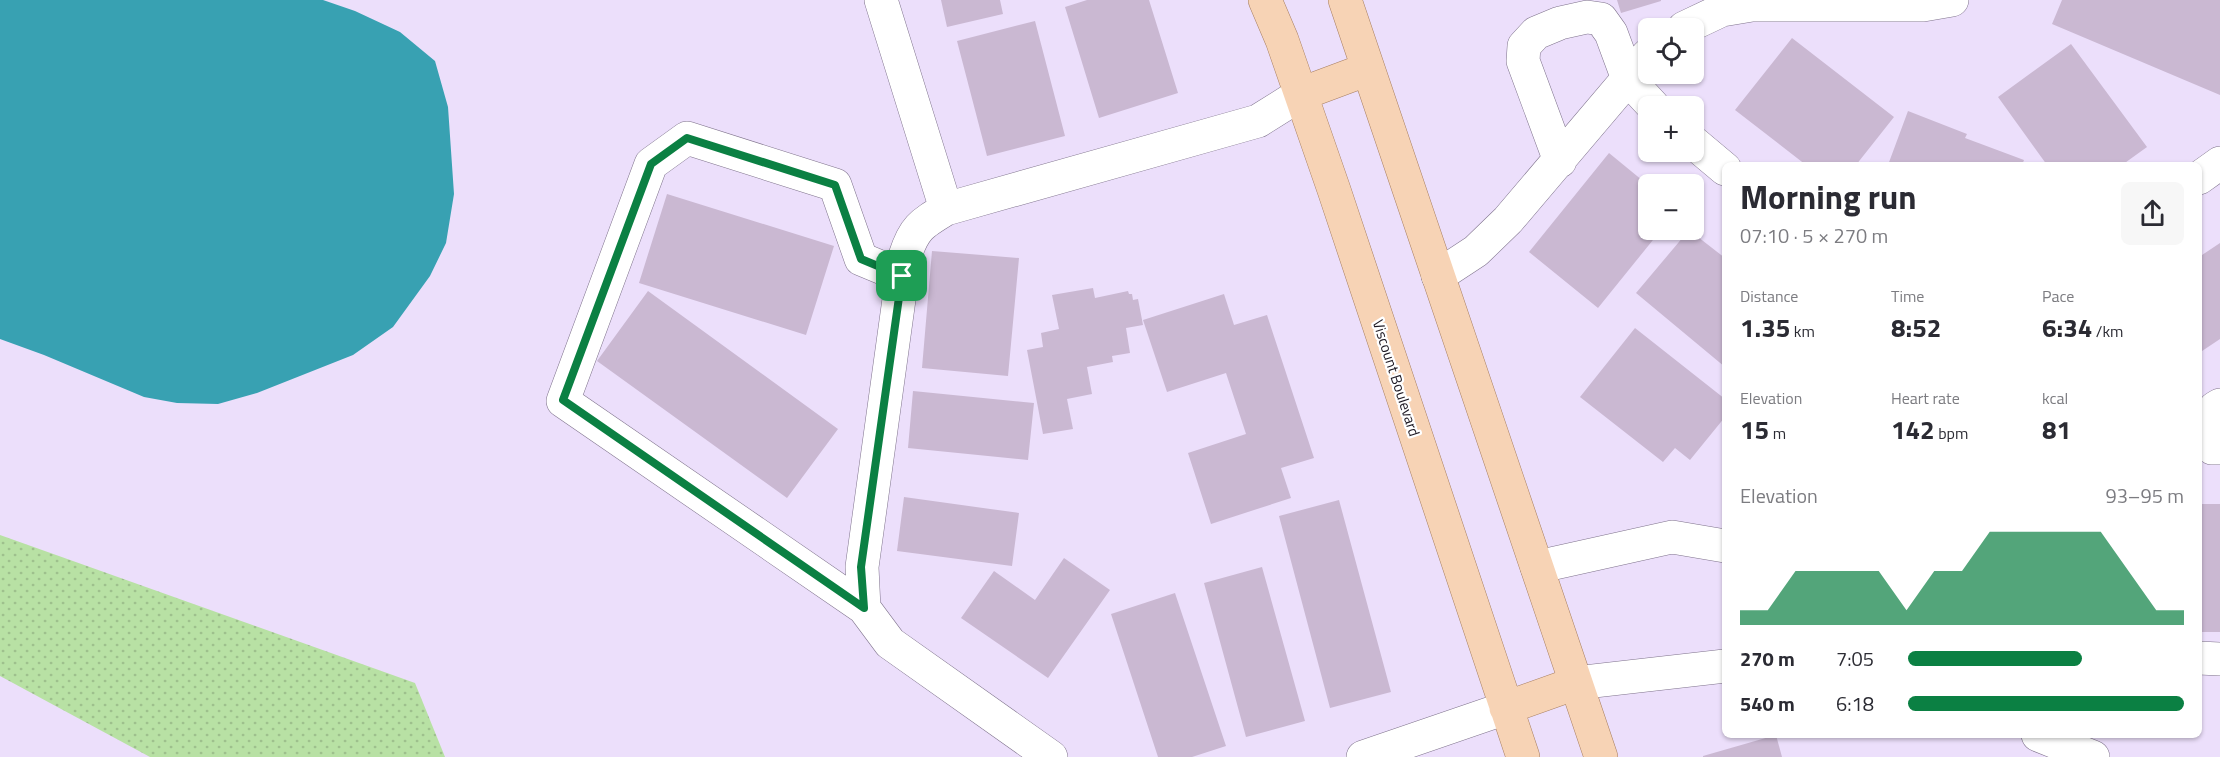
<!DOCTYPE html>
<html lang="en">
<head>
<meta charset="utf-8">
<style>
  body { margin:0; font-family:"Titillium Web",sans-serif; background:#f7f7f7; color:#2b2b33; height:100vh; display:flex; flex-direction:column; font-size:22px; white-space:nowrap }
  * { box-sizing:border-box; margin:0 }
  p { font-size:20px; color:#7c7c81 }
  .icon { flex:none; width:33px; height:33px; fill:none; stroke:currentColor; stroke-width:2; stroke-linecap:round; stroke-linejoin:round }
  .map { position:relative; flex:1; overflow:hidden }
  .drawer { position:absolute; left:1722px; top:162px; width:480px; height:576px; display:flex; flex-direction:column; background:#fff; border-radius:9px; box-shadow:0 2px 4px #0004 }
  .drawer>* { flex:none }
  .tools { position:absolute; left:1638px; top:18px; display:grid; gap:12px }
  .tools a { display:grid; place-items:center; width:66px; height:66px; border-radius:9px; background:#fff; box-shadow:0 2px 4px #0004; font-size:30px }
  .pin { position:absolute; display:grid; place-items:center; width:51px; height:51px; color:#fff; margin:-26px; border-radius:12px; box-shadow:0 3px 9px #0006 }
  .round { display:grid; place-items:center; flex:none; width:63px; height:63px; border-radius:9px; background:#f7f7f7 }
  .head { display:flex; align-items:center; justify-content:space-between; height:102px; padding:0 18px }
  h1 { font-size:33px; font-weight:700; line-height:45px }
  .figures { display:grid; grid-template-columns:repeat(3,1fr); gap:9px; height:102px; padding:6px 18px }
  .figures div { display:grid; align-content:center }
  .figures b { font-size:26px; font-weight:700 }
  .figures small { font-size:16px; font-weight:400 }
  .figures p { font-size:16px }
  .chart { height:168px; padding:12px 18px }
  .chart p { display:flex; justify-content:space-between }
  .chart svg { width:100%; height:108px; margin-top:6px; fill:#0b8043; opacity:.7 }
  ul { padding:0 18px; list-style:none; font-size:20px }
  li { display:grid; grid-template-columns:96px 72px 1fr; align-items:center; height:45px }
  li i { height:15px; border-radius:8px; background:#0b8043 }
  .map>svg:first-child { display:block }
  .garden { fill:url(#garden-dots) }
  .water { fill:#38a1b2 }
  .building { fill:#cab8d2 }
  .lines { fill:none; stroke-linecap:round; stroke-linejoin:round }
  .minor-casing { stroke:#7f738c; stroke-width:34 }
  .major-casing { stroke:#a77f61; stroke-width:34 }
  .minor { stroke:#fff; stroke-width:33 }
  .major { stroke:#f7d3b5; stroke-width:33 }
  .route-casing { stroke:#fff; stroke-width:12 }
  .route { stroke:#0b8043; stroke-width:8 }
  .labels { text-anchor:middle; stroke-width:4.5; stroke-linejoin:round; paint-order:stroke }
  .street-label { font-size:15px; fill:#1d1822; stroke:#fff }
</style>
</head>
<body>
<div class="map">
<svg width="2220" height="757" viewBox="0 0 2220 757">
  <defs>
    <pattern id="garden-dots" width="8" height="8" patternUnits="userSpaceOnUse" patternTransform="scale(1.5)"><rect width="8" height="8" fill="#b8e1a4"/><path d="M2 2h.1M6 6h.1" fill="none" stroke="#9ec08d" stroke-width="1.8" stroke-linecap="round"/></pattern>
  </defs>
  <rect width="100%" height="100%" fill="#ecdffb"/>
  <!-- garden -->
  <path class="garden" d="M 0,535 L 415,683 L 445,757 L 150,757 L 0,676 Z"/>
  <!-- water -->
  <path class="water" d="M 0,0 L 323,0 L 355,11 L 400,32 L 435,61 L 448,107 L 454,194 L 446,243 L 430,276 L 393,327 L 353,355 L 257,393 L 218,404 L 177,403 L 144,397 L 44,355 L 0,339 Z"/>
  <!-- building -->
  <path class="building" d="M 941,0 L 1000,0 L 1003,14 L 947,27 Z
    M 1087,0 L 1149,0 L 1178,93 L 1099,118 L 1065,7 Z
    M 1617,0 L 1661,0 L 1661,1 L 1621,13 Z
    M 2062,0 L 2220,0 L 2220,95 L 2052,24 Z
    M 1035,21 L 1065,136 L 987,156 L 957,41 Z
    M 1792,38 L 1894,117 L 1856,165 L 1806,165 L 1735,110 Z
    M 2071,44 L 2147,147 L 2122,165 L 2047,165 L 1998,97 Z
    M 1908,111 L 1967,134 L 1965,138 L 2024,160 L 2022,165 L 1888,165 Z
    M 1609,153 L 1648,185 L 1648,230 L 1661,230 L 1598,308 L 1529,252 Z
    M 667,194 L 834,246 L 806,335 L 639,283 Z
    M 1689,230 L 1725,258 L 1725,367 L 1636,293 Z
    M 2220,243 L 2220,339 L 2199,353 L 2199,257 Z
    M 932,251 L 1019,258 L 1008,376 L 922,368 Z
    M 1093,288 L 1095,298 L 1128,291 L 1129,294 L 1132,294 L 1133,300 L 1138,299 L 1143,325 L 1126,328 L 1130,353 L 1112,356 L 1113,362 L 1087,367 L 1092,394 L 1067,399 L 1073,429 L 1043,434 L 1027,350 L 1043,347 L 1041,333 L 1059,329 L 1052,295 Z
    M 648,291 L 838,429 L 787,498 L 597,361 Z
    M 1224,294 L 1234,325 L 1267,315 L 1314,458 L 1281,468 L 1291,498 L 1211,524 L 1188,453 L 1246,434 L 1226,373 L 1167,392 L 1143,320 Z
    M 1635,328 L 1725,399 L 1725,417 L 1690,460 L 1675,448 L 1663,462 L 1580,397 Z
    M 913,391 L 1034,403 L 1028,460 L 908,448 Z
    M 904,497 L 1019,513 L 1012,566 L 897,551 Z
    M 1339,500 L 1391,692 L 1330,708 L 1279,516 Z
    M 2199,504 L 2220,504 L 2220,632 L 2199,632 Z
    M 1064,558 L 1110,590 L 1048,678 L 961,618 L 994,571 L 1035,600 Z
    M 1262,567 L 1305,721 L 1246,737 L 1204,583 Z
    M 1175,593 L 1226,746 L 1192,757 L 1158,757 L 1111,614 Z
    M 1776,735 L 1782,757 L 1703,757 L 1703,756 Z"/>
  <g class="lines">
    <defs>
      <path id="minor" d="M 881,0 L 946,209
        M 1684,28 L 1722,10 L 1752,5 L 1923,5 L 1952,0
        M 1694,143 L 1725,169
        M 1560,161 L 1523,61 L 1524,46 L 1536,33 L 1560,23 L 1587,17 L 1601,19 L 1611,33 L 1628,79 L 1653,106
        M 2199,178 L 2220,163
        M 1438,276 L 1476,251 L 1508,220 L 1648,55
        M 2220,405 L 2215,408 L 2212,448 L 2220,448
        M 1537,567 L 1672,537 L 1725,546
        M 864,608 L 563,401 L 651,164 L 687,138 L 835,185 L 861,259 L 902,276
        M 2199,658 L 2220,659
        M 1576,683 L 1725,666
        M 2038,735 L 2093,757
        M 1051,757 L 890,643 L 864,608 L 862,567 L 905,256 C 914,228 921,224 946,209 L 1258,121 L 1301,94
        M 1363,757 L 1506,708"/>
      <path id="major" d="M 1265,0 L 1282,40 L 1334,190 L 1523,757
        M 1345,0 L 1601,757
        M 1301,94 L 1368,69
        M 1506,708 L 1576,683"/>
    </defs>
    <!-- minor casing -->
    <use href="#minor" class="minor-casing"/>
    <!-- major casing -->
    <use href="#major" class="major-casing"/>
    <!-- minor -->
    <use href="#minor" class="minor"/>
    <!-- major -->
    <use href="#major" class="major"/>
  </g>
  <g class="lines">
    <defs>
      <path id="route" d="M 687,138 L 835,185 L 861,259 L 902,276 L 861,567 L 864,608 L 563,400 L 651,164 Z"/>
    </defs>
    <!-- route casing -->
    <use href="#route" class="route-casing"/>
    <!-- route -->
    <use href="#route" class="route"/>
  </g>
  <g class="labels">
    <!-- street labels -->
    <g class="street-label">
      <text transform="translate(1396 378) rotate(72)" y="5">Viscount Boulevard</text>
    </g>
  </g>
</svg>
<div class="tools">
<a><svg class="icon" aria-label="locate" viewBox="0 0 24 24"><circle cx="12" cy="12" r="6"/><path d="M12 2v4M12 18v4M2 12h4M18 12h4"/></svg></a>
<a>+</a>
<a>−</a>
</div>
<div class="pin" style="left:902px;top:276px;background:#1e9e55"><svg class="icon" aria-label="arrive" viewBox="0 0 24 24"><path d="M6 21V4h12l-3 4 3 4H6"/></svg></div>
<section class="drawer">
<div class="head"><div><h1>Morning run</h1><p>07:10 · 5 × 270 m</p></div><a class="round"><svg class="icon" aria-label="share" viewBox="0 0 24 24"><path d="M12 15V3M7 8l5-5 5 5M5 13v7h14v-7"/></svg></a></div>
<div class="figures">
<div><p>Distance</p><b>1.35<small> km</small></b></div>
<div><p>Time</p><b>8:52</b></div>
<div><p>Pace</p><b>6:34<small> /km</small></b></div>
</div>
<div class="figures">
<div><p>Elevation</p><b>15<small> m</small></b></div>
<div><p>Heart rate</p><b>142<small> bpm</small></b></div>
<div><p>kcal</p><b>81</b></div>
</div>
<div class="chart"><p><span>Elevation</span>93–95 m</p>
<svg viewBox="0 0 160 44" preserveAspectRatio="none"><path d="M0 44V38L10 38L20 22L30 22L40 22L50 22L60 38L70 22L80 22L90 6L100 6L110 6L120 6L130 6L140 22L150 38L160 38V44z"/></svg>
</div>
<ul>
<li><b>270 m</b>7:05<i style="width:63%"></i></li>
<li><b>540 m</b>6:18<i style="width:100%"></i></li>
</ul>
</section>
</div>
</body>
</html>
